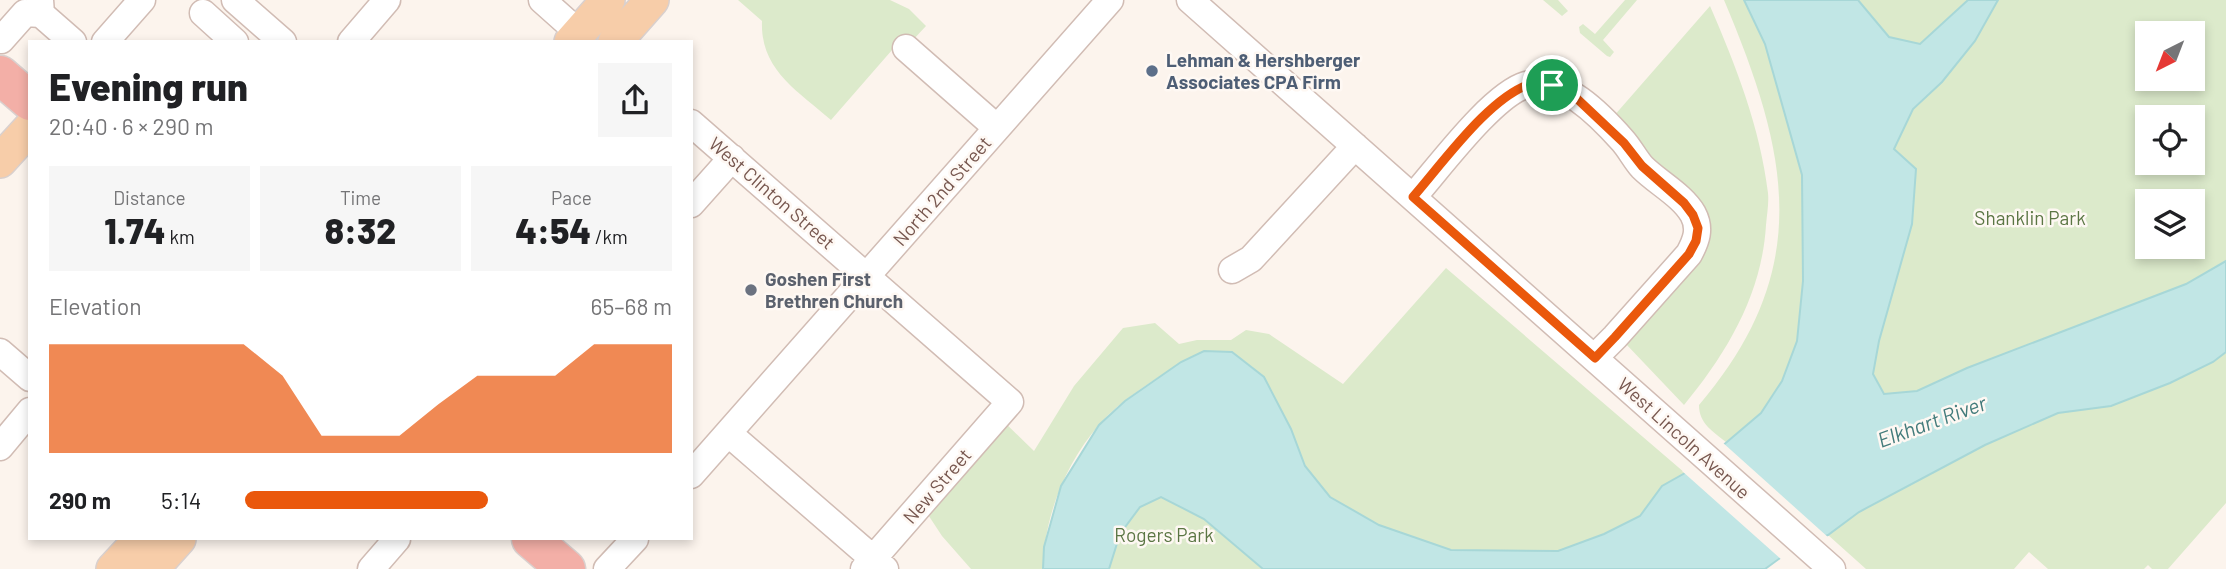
<!DOCTYPE html>
<html lang="en">
<head>
<meta charset="utf-8">
<style>
  body { margin:0; font-family:Barlow,sans-serif; background:#f6f6f6; color:#202124; height:100vh; display:flex; flex-direction:column; font-size:26px; white-space:nowrap }
  * { box-sizing:border-box; margin:0 }
  p { font-size:23px; color:#757577 }
  .icon { flex:none; width:38px; height:38px; fill:none; stroke:currentColor; stroke-width:2; stroke-linecap:round; stroke-linejoin:round }
  .map { position:relative; flex:1; overflow:hidden }
  .drawer { position:absolute; left:28px; top:40px; width:665px; height:500px; display:flex; flex-direction:column; background:#fff; border-radius:0px; box-shadow:0 4px 10px #0003 }
  .drawer>* { flex:none }
  .needle { width:46px; rotate:222deg }
  .fabs { position:absolute; left:2135px; top:21px; display:grid; gap:14px }
  .fabs a { display:grid; place-items:center; width:70px; height:70px; border-radius:0px; background:#fff; box-shadow:0 4px 10px #0003; font-size:35px }
  .pin { position:absolute; display:grid; place-items:center; width:60px; height:60px; color:#fff; margin:-30px; border:4px solid #fff; border-radius:50%; box-shadow:0 2px 7px #0007 }
  .round { display:grid; place-items:center; flex:none; width:74px; height:74px; border-radius:0px; background:#f6f6f6 }
  .overview { display:flex; align-items:center; justify-content:space-between; height:119px; padding:0 21px }
  h1 { font-size:38px; font-weight:800; line-height:52px }
  .figures { display:grid; grid-template-columns:repeat(3,1fr); gap:10px; height:119px; padding:7px 21px }
  .figures div { display:grid; align-content:center; border-radius:0px; background:#f6f6f6; text-align:center }
  .figures b { font-size:35px; font-weight:800 }
  .figures small { font-size:19px; font-weight:400 }
  .figures p { font-size:19px }
  .chart { height:196px; padding:14px 21px }
  .chart p { display:flex; justify-content:space-between }
  .chart svg { width:100%; height:126px; margin-top:7px; fill:#ea580c; opacity:.7 }
  ul { padding:0 21px; list-style:none; font-size:23px }
  li { display:grid; grid-template-columns:112px 84px 1fr; align-items:center; height:52px }
  li i { height:18px; border-radius:9px; background:#ea580c }
  .map>svg:first-child { display:block }
  .green { fill:#dceacb; fill-rule:evenodd }
  .water { fill:#c1e6e5; stroke:#a7d7d7; stroke-width:2 }
  .pier { fill:#fcf4ed }
  .lines { fill:none; stroke-linecap:round; stroke-linejoin:round }
  .minor-casing { stroke:#d1bcb4; stroke-width:29 }
  .major-casing { stroke:#d9d0ce; stroke-width:36 }
  .highway-casing { stroke:#d9d0ce; stroke-width:41 }
  .minor { stroke:#fff; stroke-width:26 }
  .major { stroke:#f7cda9; stroke-width:33 }
  .highway { stroke:#f3afa7; stroke-width:38 }
  .route-casing { stroke:#fff; stroke-width:14 }
  .route { stroke:#ea580c; stroke-width:9 }
  .service-dot { fill:#5c6f8a; stroke:#fef8f3; stroke-width:2.5 }
  .worship-dot { fill:#6b7280; stroke:#fef8f3; stroke-width:2.5 }
  .labels { text-anchor:middle; stroke-width:5; stroke-linejoin:round; paint-order:stroke }
  .service-label { font-size:19px; font-weight:bold; fill:#4e5e75; stroke:#fef8f3; text-anchor:start }
  .street-label { font-size:19px; fill:#77574f; stroke:#fef8f3 }
  .park-label { font-size:19px; fill:#5b7644; stroke:#fef8f3 }
  .worship-label { font-size:19px; font-weight:bold; fill:#5b616d; stroke:#fef8f3; text-anchor:start }
  .water-label { font-size:21px; font-style:italic; fill:#427b7b; stroke:#fef8f3 }
</style>
</head>
<body>
<div class="map">
<svg width="2226" height="569" viewBox="0 0 2226 569">
  <rect width="100%" height="100%" fill="#fcf4ed"/>
  <!-- green -->
  <path class="green" d="M 738,0 L 890,0 L 909,9 L 926,26 L 912,41 L 899,42 L 831,120 C 798,91 760,70 762,21 Z
    M 1543,0 L 1558,0 L 1568,11 L 1562,16 Z
    M 1625,0 L 1637,0 L 1603,40 L 1614,52 L 1610,57 L 1607,56 L 1580,33 L 1579,27 L 1583,24 L 1595,34 Z
    M 1724,0 L 1744,0 L 1765,44 L 1802,175 L 1803,281 L 1797,341 L 1782,381 L 1761,413 L 1727,443 C 1713,431 1699,424 1699,405 C 1816,268 1788,152 1724,0 Z
    M 1858,0 L 2226,0 L 2226,261 L 2186,284 L 1967,368 L 1916,391 L 1884,394 L 1873,374 L 1879,341 L 1894,149 L 1913,109 L 1942,82 L 1974,41 L 1920,44 L 1889,37 ZM 2147,33 L 2193,33 L 2193,79 L 2147,79 ZM 2147,117 L 2193,117 L 2193,163 L 2147,163 ZM 2147,201 L 2193,201 L 2193,247 L 2147,247 Z
    M 1710,6 C 1736,66 1760,127 1768,193 C 1769,203 1767,214 1766,225 C 1762,294 1727,353 1684,405 L 1625,343 L 1704,251 L 1649,161 L 1613,117 Z
    M 1446,268 L 1685,473 L 1662,486 L 1640,516 L 1604,534 L 1558,551 L 1451,550 L 1379,525 L 1330,497 L 1305,466 L 1291,429 L 1181,362 C 1154,381 1121,399 1099,425 C 1065,464 1044,517 1043,569 L 971,569 L 942,536 L 921,504 L 998,416 L 1034,451 L 1074,386 L 1123,328 L 1155,323 L 1179,344 L 1197,340 L 1231,340 L 1246,330 L 1269,334 L 1343,384 Z
    M 2226,352 L 2226,503 L 2168,569 L 2152,569 L 2148,565 L 2144,569 L 2048,569 L 2029,552 L 2014,569 L 1866,569 L 1828,535 L 1859,512 L 1985,445 L 2058,413 L 2111,406 L 2170,383 L 2213,362 Z
    M 1161,496 L 1204,519 L 1263,569 L 1109,569 L 1120,534 L 1140,507 Z"/>
  <!-- water -->
  <path class="water" d="M 1744,0 L 1858,0 L 1889,37 L 1920,44 L 1968,0 L 1998,0 L 1975,41 L 1942,82 L 1913,109 L 1894,149 L 1916,169 L 1912,224 L 1879,341 L 1873,374 L 1884,394 L 1917,391 L 1967,368 L 2186,284 L 2226,261 L 2226,352 L 2213,362 L 2170,383 L 2111,406 L 2058,413 L 1985,445 L 1859,512 L 1828,535 L 1794,548 L 1765,569 L 1263,569 L 1204,519 L 1161,497 L 1140,507 L 1120,534 L 1109,569 L 1043,569 L 1044,547 L 1061,486 L 1099,425 L 1125,401 L 1181,362 L 1204,351 L 1232,352 L 1264,377 L 1291,429 L 1305,466 L 1330,497 L 1379,525 L 1451,550 L 1558,551 L 1604,534 L 1640,516 L 1662,486 L 1701,464 L 1761,413 L 1782,381 L 1797,341 L 1803,281 L 1802,175 L 1765,44 Z"/>
  <!-- pier -->
  <path class="pier" d="M 1722,442 L 1829,538 L 1796,551 L 1783,561 L 1682,471 Z"/>
  <g class="lines">
    <defs>
      <path id="minor" d="M 40,0 L 41,14 L 73,42
        M 235,0 L 283,42
        M 542,0 L 579,33
        M 1190,0 L 1832,569
        M 203,13 L 235,42
        M 1,40 L 25,13 L 41,14
        M 105,42 L 142,0
        M 351,42 L 387,0
        M 906,48 L 997,128
        M 691,123 L 1010,402 L 864,569
        M 1413,197 C 1438,169 1492,95 1526,85 C 1562,75 1601,116 1623,141 C 1630,149 1635,159 1642,167 C 1658,183 1682,195 1693,214 C 1701,229 1696,241 1689,254 L 1615,337 L 1595,357
        M 691,204 L 732,158
        M 1232,270 L 1251,259 L 1355,146
        M 0,352 L 30,378
        M 728,433 L 885,569
        M 0,447 L 30,411
        M 691,475 L 1110,0
        M 371,569 L 397,539
        M 607,569 L 635,539"/>
      <path id="major" d="M 571,42 L 608,0
        M 615,42 L 652,0
        M 0,161 L 30,128
        M 113,569 L 141,539
        M 152,569 L 179,539"/>
      <path id="highway" d="M 0,75 L 30,101
        M 531,539 L 566,569"/>
    </defs>
    <!-- minor casing -->
    <use href="#minor" class="minor-casing"/>
    <!-- major casing -->
    <use href="#major" class="major-casing"/>
    <!-- highway casing -->
    <use href="#highway" class="highway-casing"/>
    <!-- minor -->
    <use href="#minor" class="minor"/>
    <!-- major -->
    <use href="#major" class="major"/>
    <!-- highway -->
    <use href="#highway" class="highway"/>
  </g>
  <g class="lines">
    <defs>
      <path id="route" d="M 1534,83 L 1552,85 L 1572,94 L 1624,143 L 1642,166 L 1684,203 L 1693,215 L 1698,228 L 1696,241 L 1689,254 L 1615,337 L 1595,358 L 1413,197 C 1442,164 1492,93 1534,83 Z"/>
    </defs>
    <!-- route casing -->
    <use href="#route" class="route-casing"/>
    <!-- route -->
    <use href="#route" class="route"/>
  </g>
  <!-- markers -->
  <circle class="service-dot" cx="1152" cy="71" r="7"/>
  <circle class="worship-dot" cx="751" cy="290" r="7"/>
  <g class="labels">
    <!-- service labels -->
    <g class="service-label">
      <text x="1166" y="67">Lehman &amp; Hershberger<tspan x="1166" dy="22">Associates CPA Firm</tspan></text>
    </g>
    <!-- street labels -->
    <g class="street-label">
      <text transform="translate(942 191) rotate(-49)" y="7">North 2nd Street</text>
      <text transform="translate(772 193) rotate(41)" y="7">West Clinton Street</text>
      <text transform="translate(1684 438) rotate(42)" y="7">West Lincoln Avenue</text>
      <text transform="translate(937 486) rotate(-49)" y="7">New Street</text>
    </g>
    <!-- park labels -->
    <g class="park-label">
      <text x="2030" y="225">Shanklin Park</text>
      <text x="1164" y="542">Rogers Park</text>
    </g>
    <!-- worship labels -->
    <g class="worship-label">
      <text x="765" y="286">Goshen First<tspan x="765" dy="22">Brethren Church</tspan></text>
    </g>
    <!-- water labels -->
    <g class="water-label">
      <text transform="translate(1932 422) rotate(-20)" y="7">Elkhart River</text>
    </g>
  </g>
</svg>
<div class="fabs">
<a><svg class="needle" viewBox="-14 -14 28 28"><path d="M0-13l5 13h-10z" fill="#e53935"/><path d="M0 13l5-13h-10z" fill="#757577"/></svg></a>
<a><svg class="icon" aria-label="locate" viewBox="0 0 24 24"><circle cx="12" cy="12" r="6"/><path d="M12 2v4M12 18v4M2 12h4M18 12h4"/></svg></a>
<a><svg class="icon" aria-label="layers" viewBox="0 0 24 24"><path d="M12 4l9 5-9 5-9-5zM3 14l9 5 9-5"/></svg></a>
</div>
<div class="pin" style="left:1552px;top:85px;background:#1e9e55"><svg class="icon" aria-label="arrive" viewBox="0 0 24 24"><path d="M6 21V4h12l-3 4 3 4H6"/></svg></div>
<section class="drawer">
<div class="overview"><div><h1>Evening run</h1><p>20:40 · 6 × 290 m</p></div><a class="round"><svg class="icon" aria-label="share" viewBox="0 0 24 24"><path d="M12 15V3M7 8l5-5 5 5M5 13v7h14v-7"/></svg></a></div>
<div class="figures">
<div><p>Distance</p><b>1.74<small> km</small></b></div>
<div><p>Time</p><b>8:32</b></div>
<div><p>Pace</p><b>4:54<small> /km</small></b></div>
</div>
<div class="chart"><p><span>Elevation</span>65–68 m</p>
<svg viewBox="0 0 160 44" preserveAspectRatio="none"><path d="M0 44V6L10 6L20 6L30 6L40 6L50 6L60 17L70 38L80 38L90 38L100 27L110 17L120 17L130 17L140 6L150 6L160 6V44z"/></svg>
</div>
<ul>
<li><b>290 m</b>5:14<i style="width:57%"></i></li>
</ul>
</section>
</div>
</body>
</html>
